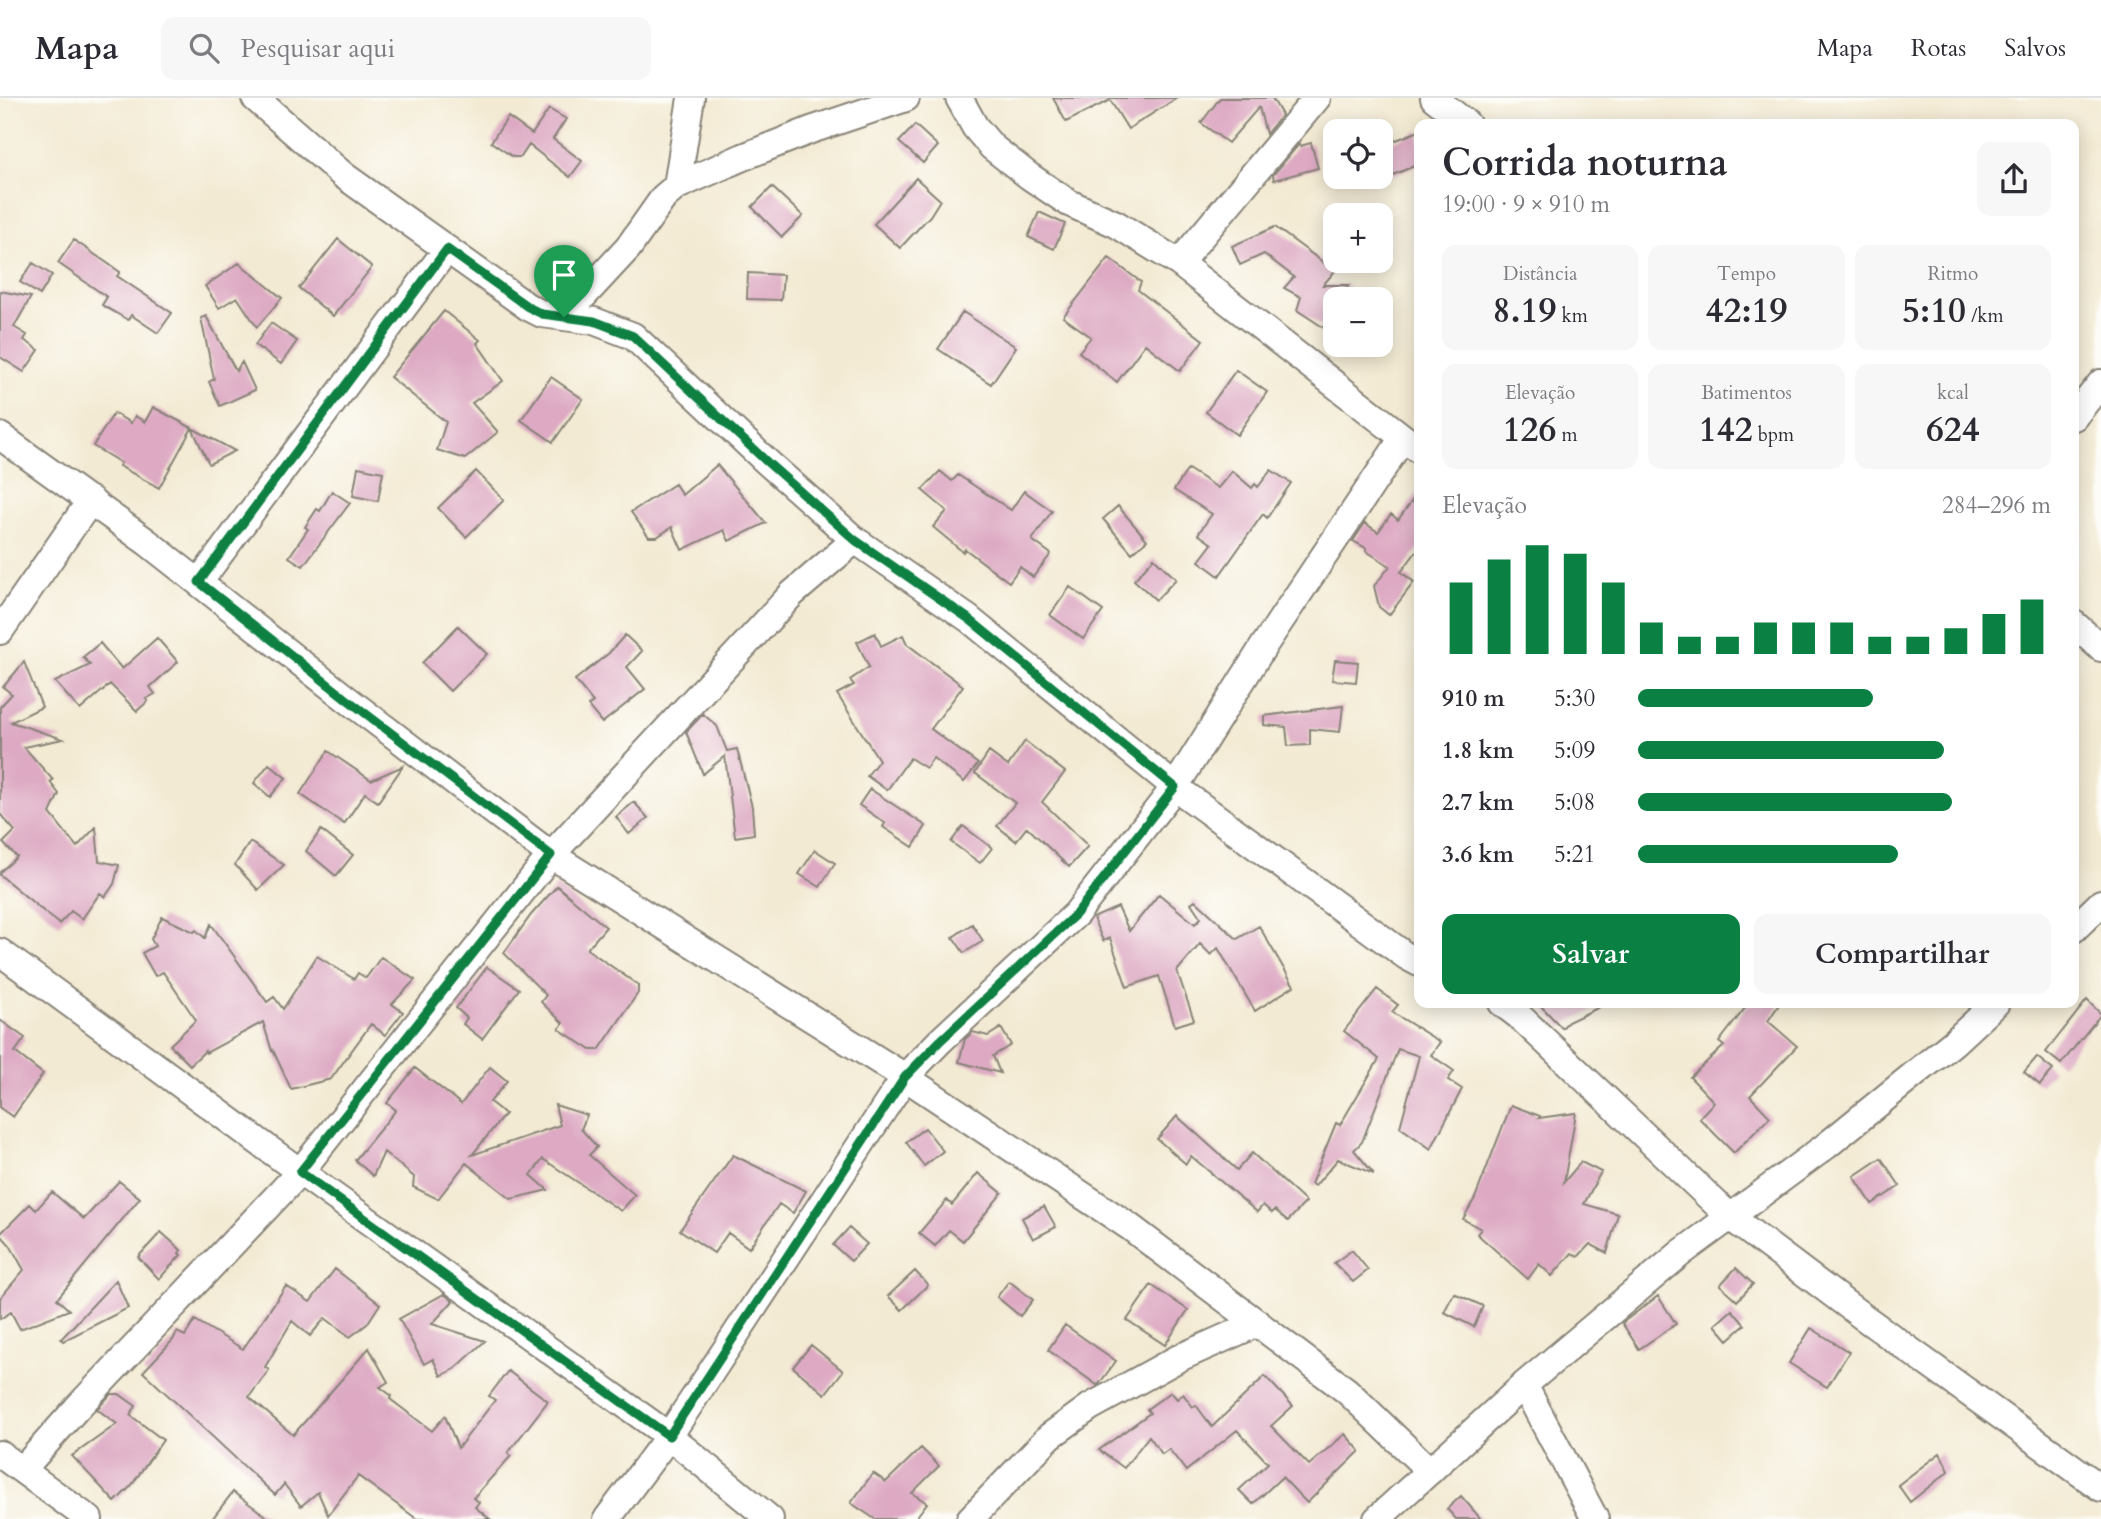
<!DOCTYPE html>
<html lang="pt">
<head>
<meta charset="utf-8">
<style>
  body { margin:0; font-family:Cardo,serif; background:#f7f7f7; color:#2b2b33; height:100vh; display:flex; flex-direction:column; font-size:26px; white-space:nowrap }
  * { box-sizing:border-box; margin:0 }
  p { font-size:23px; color:#7c7c81 }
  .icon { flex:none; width:38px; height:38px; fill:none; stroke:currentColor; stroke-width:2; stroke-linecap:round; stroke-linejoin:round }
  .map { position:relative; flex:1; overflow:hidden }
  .side { position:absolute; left:1414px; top:21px; width:665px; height:889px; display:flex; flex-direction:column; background:#fff; border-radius:14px; box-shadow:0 4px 18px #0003 }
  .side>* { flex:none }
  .fabs { position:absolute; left:1323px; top:21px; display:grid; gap:14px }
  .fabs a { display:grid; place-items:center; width:70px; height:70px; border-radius:14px; background:#fff; box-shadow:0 4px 18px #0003; font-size:35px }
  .pin { position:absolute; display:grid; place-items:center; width:60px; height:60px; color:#fff; margin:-72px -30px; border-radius:50% 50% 50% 0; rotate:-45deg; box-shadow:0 0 7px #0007 }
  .pin .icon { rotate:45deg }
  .round { display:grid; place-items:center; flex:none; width:74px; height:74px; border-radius:14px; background:#f7f7f7 }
  .head { display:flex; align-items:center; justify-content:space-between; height:119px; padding:0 28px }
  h1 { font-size:38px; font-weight:600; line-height:52px }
  .stats { display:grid; grid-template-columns:repeat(3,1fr); gap:10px; height:119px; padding:7px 28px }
  .stats div { display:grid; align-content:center; border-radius:14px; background:#f7f7f7; text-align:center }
  .stats b { font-size:35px; font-weight:600 }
  .stats small { font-size:19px; font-weight:400 }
  .stats p { font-size:19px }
  .chart { height:196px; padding:14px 28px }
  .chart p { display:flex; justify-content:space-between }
  .chart svg { width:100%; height:126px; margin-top:7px; stroke:#0b8043; stroke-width:6 }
  .action { display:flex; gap:14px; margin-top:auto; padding:14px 28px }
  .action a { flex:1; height:80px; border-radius:14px; background:#0b8043; color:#fff; font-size:28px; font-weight:600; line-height:80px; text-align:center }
  .action a+a { background:#f7f7f7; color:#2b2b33 }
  ul { padding:0 28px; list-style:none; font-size:23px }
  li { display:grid; grid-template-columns:112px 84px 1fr; align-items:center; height:52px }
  li i { height:18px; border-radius:9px; background:#0b8043 }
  header { display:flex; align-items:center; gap:42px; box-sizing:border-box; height:98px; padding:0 35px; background:#fff; border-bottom:2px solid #e1e1e2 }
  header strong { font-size:33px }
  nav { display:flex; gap:38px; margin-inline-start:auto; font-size:24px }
  .search { width:490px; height:63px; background:#f7f7f7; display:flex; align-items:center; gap:18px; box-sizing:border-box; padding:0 24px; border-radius:14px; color:#7c7c81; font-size:26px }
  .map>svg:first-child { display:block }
  .building { fill:#dda9c3 }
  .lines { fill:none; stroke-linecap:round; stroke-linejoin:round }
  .minor-casing { stroke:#888378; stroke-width:30 }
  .minor { stroke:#fff; stroke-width:26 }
  .route-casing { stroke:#fff; stroke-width:14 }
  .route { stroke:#0b8043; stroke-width:9 }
</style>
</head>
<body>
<header>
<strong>Mapa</strong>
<div class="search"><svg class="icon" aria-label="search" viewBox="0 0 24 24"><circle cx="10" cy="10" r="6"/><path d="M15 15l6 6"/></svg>Pesquisar aqui</div>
<nav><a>Mapa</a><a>Rotas</a><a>Salvos</a></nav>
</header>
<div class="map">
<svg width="2101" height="1421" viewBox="0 0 2101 1421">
  <rect width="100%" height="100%" fill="#fdfcf7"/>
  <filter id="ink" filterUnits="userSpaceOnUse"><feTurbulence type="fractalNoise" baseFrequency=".0143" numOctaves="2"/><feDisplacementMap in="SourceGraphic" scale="14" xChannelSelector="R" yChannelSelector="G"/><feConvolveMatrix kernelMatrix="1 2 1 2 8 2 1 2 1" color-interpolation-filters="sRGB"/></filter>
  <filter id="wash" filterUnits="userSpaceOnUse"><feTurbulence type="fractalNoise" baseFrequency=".00686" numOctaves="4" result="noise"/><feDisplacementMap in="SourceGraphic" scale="28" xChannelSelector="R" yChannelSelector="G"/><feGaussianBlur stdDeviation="1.57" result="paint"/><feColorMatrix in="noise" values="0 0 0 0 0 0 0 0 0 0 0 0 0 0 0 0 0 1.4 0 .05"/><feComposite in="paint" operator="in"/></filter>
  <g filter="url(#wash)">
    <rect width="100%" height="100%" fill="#f3ead3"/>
    <g id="blocks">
      <!-- building -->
      <path class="building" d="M 1053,0 L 1177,0 L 1128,31 L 1110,2 L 1066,24 Z
        M 1220,0 L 1272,0 L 1282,17 L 1266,36 L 1259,9 L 1228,45 L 1201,25 Z
        M 549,11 L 566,21 L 553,41 L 582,63 L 570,79 L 529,47 L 521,59 L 513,59 L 491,44 L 508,19 L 532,36 Z
        M 915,27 L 938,48 L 923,65 L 899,44 Z
        M 1419,33 L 1419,66 L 1381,82 L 1381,48 Z
        M 1311,45 L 1318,70 L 1274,82 L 1273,77 L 1299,46 L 1300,48 Z
        M 916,80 L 940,102 L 930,118 L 900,150 L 874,126 Z
        M 772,89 L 803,118 L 782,139 L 752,109 Z
        M 1039,114 L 1065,126 L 1054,151 L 1028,139 Z
        M 1275,129 L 1335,173 L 1323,187 L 1349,187 L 1338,201 L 1335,201 L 1335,237 L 1297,212 L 1301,199 L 1284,190 L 1294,179 L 1264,156 L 1240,167 L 1232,148 Z
        M 338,141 L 372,169 L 333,218 L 299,190 Z
        M 74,142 L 120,174 L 117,178 L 172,215 L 158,235 L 131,217 L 128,222 L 102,207 L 107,199 L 58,165 Z
        M 1109,160 L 1141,184 L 1138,192 L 1203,242 L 1180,273 L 1145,246 L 1117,284 L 1079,254 L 1091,239 L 1063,219 Z
        M 33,165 L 52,177 L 40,197 L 20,184 Z
        M 239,165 L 282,200 L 257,229 L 237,199 L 219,210 L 205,188 Z
        M 748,175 L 783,177 L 781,202 L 747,201 Z
        M 0,193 L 31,199 L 14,229 L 27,237 L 24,242 L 39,252 L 24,274 L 0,259 Z
        M 444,213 L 480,242 L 477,245 L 503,283 L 472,305 L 498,334 L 465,361 L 437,352 L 446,324 L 390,279 Z
        M 963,214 L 1016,249 L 991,286 L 938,251 Z
        M 206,218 L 236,273 L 242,264 L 255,292 L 220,308 L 209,284 L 214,281 L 201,220 Z
        M 271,225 L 297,243 L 281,266 L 255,247 Z
        M 1236,272 L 1267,294 L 1237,337 L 1206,314 Z
        M 551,279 L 583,301 L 553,344 L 521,322 Z
        M 153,309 L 192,330 L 235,353 L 209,366 L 192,330 L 159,390 L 119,368 L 121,365 L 93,348 L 114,315 L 131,325 L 135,318 L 145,324 Z
        M 717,367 L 766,425 L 729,443 L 724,432 L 682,452 L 672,429 L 657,439 L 649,439 L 631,414 L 675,386 L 682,397 Z
        M 358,369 L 383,374 L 378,403 L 353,398 Z
        M 1188,371 L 1218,390 L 1232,373 L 1252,390 L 1255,386 L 1258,389 L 1271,372 L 1291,385 L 1267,420 L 1263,416 L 1219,478 L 1199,463 L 1212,446 L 1198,436 L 1212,416 L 1174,392 Z
        M 476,373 L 504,402 L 466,439 L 438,410 Z
        M 940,373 L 952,383 L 958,377 L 1011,412 L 1024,393 L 1052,413 L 1032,442 L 1051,456 L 1033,479 L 1020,469 L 1009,484 L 965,451 L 963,454 L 933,429 L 947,413 L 922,392 Z
        M 332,393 L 350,405 L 303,468 L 289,459 L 308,431 L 305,429 L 317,411 L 320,413 Z
        M 1419,393 L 1419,450 L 1401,474 L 1414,484 L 1389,517 L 1379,509 L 1374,488 L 1390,468 L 1366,453 L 1366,450 L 1353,443 L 1365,425 L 1378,434 L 1391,416 L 1398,422 Z
        M 1118,408 L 1147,442 L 1132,455 L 1103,421 Z
        M 1154,460 L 1176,481 L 1156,502 L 1134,482 Z
        M 1070,489 L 1103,513 L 1083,541 L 1050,517 Z
        M 458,528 L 487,556 L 450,593 L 422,565 Z
        M 875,535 L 881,548 L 903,537 L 907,546 L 963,588 L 931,631 L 978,666 L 964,684 L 933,660 L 926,670 L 910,660 L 887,692 L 867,678 L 879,662 L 837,596 L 854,587 L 850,582 L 869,569 L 857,544 Z
        M 625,537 L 642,553 L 627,569 L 645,591 L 602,625 L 588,608 L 593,604 L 575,582 L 609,555 Z
        M 157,540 L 178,564 L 150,589 L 155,596 L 146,601 L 148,603 L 137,613 L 110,586 L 80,612 L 55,584 L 90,567 L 83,559 L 100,545 L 122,571 Z
        M 1335,562 L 1358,564 L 1356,584 L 1332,582 Z
        M 24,564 L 42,609 L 11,624 L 63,641 L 24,649 L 53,682 L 50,684 L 59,696 L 50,715 L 77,749 L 96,729 L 99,763 L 119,767 L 114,786 L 105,799 L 100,795 L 82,821 L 71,813 L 59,826 L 0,777 L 0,774 L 17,759 L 3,745 L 15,733 L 0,716 L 0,609 L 12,596 L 3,589 Z
        M 1343,608 L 1340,634 L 1310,631 L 1310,647 L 1288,648 L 1286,629 L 1264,627 L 1264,618 Z
        M 703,616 L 717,628 L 727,653 L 737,651 L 752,709 L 754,736 L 735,739 L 725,658 L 703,676 L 686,634 Z
        M 1025,643 L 1065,674 L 1042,704 L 1088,748 L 1069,769 L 1027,729 L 1016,743 L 997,728 L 1015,705 L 975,675 L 989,654 L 1008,668 Z
        M 328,653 L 371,682 L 403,668 L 378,704 L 365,695 L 344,726 L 300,696 Z
        M 269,666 L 286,680 L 270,699 L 254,685 Z
        M 870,691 L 926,728 L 913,749 L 883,729 L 885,725 L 859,707 Z
        M 634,704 L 648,720 L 629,736 L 616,719 Z
        M 963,728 L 992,750 L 980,765 L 951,744 Z
        M 321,732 L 353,757 L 336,778 L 306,753 Z
        M 250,744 L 284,767 L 258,792 L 235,767 Z
        M 815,752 L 835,765 L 820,789 L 799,776 Z
        M 557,788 L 606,829 L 587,851 L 638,887 L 638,895 L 599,952 L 591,952 L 559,931 L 563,925 L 541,904 L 546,897 L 504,855 L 531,817 Z
        M 1159,796 L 1195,826 L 1201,820 L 1191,805 L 1195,802 L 1237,841 L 1259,828 L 1294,888 L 1255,913 L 1218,850 L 1211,857 L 1200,846 L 1177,873 L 1194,922 L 1175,928 L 1159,878 L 1127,889 L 1110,840 L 1103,843 L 1093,820 L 1118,809 L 1129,833 Z
        M 162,819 L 194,834 L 196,832 L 205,840 L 211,826 L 267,904 L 274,899 L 283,911 L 317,858 L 354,881 L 358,875 L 366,880 L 381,859 L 415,882 L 392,906 L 403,914 L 385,937 L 371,926 L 331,981 L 291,991 L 273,952 L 272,953 L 263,924 L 206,955 L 205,953 L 190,967 L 170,947 L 196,922 L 163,874 L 155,878 L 142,855 L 155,848 L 151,841 Z
        M 972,826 L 983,843 L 964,855 L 953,839 Z
        M 487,869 L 519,891 L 482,941 L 463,926 L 467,920 L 456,910 Z
        M 1377,891 L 1398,907 L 1392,914 L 1440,944 L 1431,957 L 1454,973 L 1448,982 L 1462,991 L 1431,1051 L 1400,1029 L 1419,958 L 1398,951 L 1362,1044 L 1354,1052 L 1374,1076 L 1338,1061 L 1315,1088 L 1311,1086 L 1336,1025 L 1340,1027 L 1379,961 L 1344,933 Z
        M 2087,902 L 2101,916 L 2061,966 L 2046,954 Z
        M 1538,905 L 1608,905 L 1568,924 L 1562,930 Z
        M 1749,905 L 1780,905 L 1768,923 L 1797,948 L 1750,998 L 1770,1019 L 1734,1055 L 1699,1020 L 1714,1004 L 1690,979 L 1724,948 L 1719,944 Z
        M 0,922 L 25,940 L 15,954 L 43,976 L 13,1019 L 0,1010 Z
        M 1001,930 L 1011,947 L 993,958 L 1000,975 L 959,964 L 965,941 L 973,934 L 988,938 Z
        M 2037,959 L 2053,972 L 2040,987 L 2024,974 Z
        M 490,969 L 507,983 L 490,1004 L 505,1016 L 472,1057 L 560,1027 L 555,1007 L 587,1017 L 581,1031 L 597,1049 L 589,1057 L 635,1097 L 621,1113 L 543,1061 L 531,1077 L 548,1092 L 511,1101 L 466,1065 L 438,1101 L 413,1089 L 414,1079 L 384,1054 L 373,1078 L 355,1062 L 396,1012 L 387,1005 L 415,970 L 461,1006 Z
        M 1511,1007 L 1540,1018 L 1539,1020 L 1576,1015 L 1564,1084 L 1581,1064 L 1601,1074 L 1584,1106 L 1618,1116 L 1607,1155 L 1590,1146 L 1578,1159 L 1572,1155 L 1552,1178 L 1539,1166 L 1528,1181 L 1477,1136 L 1481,1131 L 1463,1121 L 1475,1100 Z
        M 1177,1018 L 1237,1072 L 1252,1055 L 1306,1104 L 1288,1123 L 1275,1112 L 1272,1115 L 1263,1107 L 1257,1114 L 1191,1058 L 1186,1066 L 1157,1041 Z
        M 925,1030 L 943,1053 L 924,1068 L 906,1044 Z
        M 733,1057 L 806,1093 L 793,1115 L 779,1106 L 749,1150 L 728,1135 L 714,1155 L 680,1132 Z
        M 1881,1060 L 1900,1088 L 1872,1106 L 1854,1078 Z
        M 978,1075 L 1002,1095 L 963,1143 L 949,1132 L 935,1148 L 919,1135 L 947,1102 L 952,1107 Z
        M 119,1083 L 140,1100 L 57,1201 L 69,1212 L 20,1231 L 11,1214 L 0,1221 L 0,1200 L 24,1172 L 10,1147 L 0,1136 L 30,1106 L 36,1112 L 52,1094 L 84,1121 Z
        M 1044,1108 L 1056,1129 L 1033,1141 L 1022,1120 Z
        M 849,1130 L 867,1146 L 851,1163 L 833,1147 Z
        M 161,1134 L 181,1152 L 179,1155 L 181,1157 L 159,1181 L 138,1159 Z
        M 1352,1152 L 1368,1172 L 1353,1184 L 1334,1165 Z
        M 1736,1170 L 1753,1186 L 1737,1203 L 1720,1187 Z
        M 335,1171 L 380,1206 L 367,1226 L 350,1239 L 325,1220 L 310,1238 L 292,1223 L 265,1269 L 269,1272 L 249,1299 L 293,1337 L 369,1250 L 388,1284 L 380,1289 L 392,1298 L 390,1301 L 432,1333 L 445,1318 L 458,1350 L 495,1302 L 489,1298 L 508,1273 L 548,1303 L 508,1355 L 511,1358 L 473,1400 L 479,1404 L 475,1409 L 490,1421 L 417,1421 L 358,1378 L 328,1417 L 318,1394 L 301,1408 L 284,1386 L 275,1397 L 143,1274 L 173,1242 L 177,1234 L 185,1238 L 195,1222 L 243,1251 L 286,1188 L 310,1204 Z
        M 915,1173 L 928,1187 L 902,1212 L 888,1198 Z
        M 116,1182 L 128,1210 L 63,1243 L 61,1241 Z
        M 1009,1183 L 1033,1202 L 1020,1218 L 997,1199 Z
        M 1151,1187 L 1188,1212 L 1165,1247 L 1127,1222 Z
        M 1454,1195 L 1483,1208 L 1474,1229 L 1444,1214 Z
        M 444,1196 L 453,1203 L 432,1226 L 485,1243 L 455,1271 L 441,1278 L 433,1261 L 424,1266 L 399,1221 Z
        M 1658,1198 L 1676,1226 L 1639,1251 L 1622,1225 Z
        M 1732,1212 L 1745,1227 L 1728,1242 L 1715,1227 Z
        M 1065,1227 L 1116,1263 L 1099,1286 L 1097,1287 L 1048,1252 Z
        M 1811,1230 L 1849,1254 L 1827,1289 L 1789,1265 Z
        M 811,1247 L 843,1273 L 825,1296 L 793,1269 Z
        M 1265,1278 L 1293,1308 L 1271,1328 L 1309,1367 L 1345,1336 L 1360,1353 L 1307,1405 L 1282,1379 L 1253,1406 L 1239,1392 L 1268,1365 L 1237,1332 L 1186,1373 L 1169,1351 L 1162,1356 L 1149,1338 L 1124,1370 L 1099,1352 L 1150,1315 L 1147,1311 L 1171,1294 L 1177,1301 L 1183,1296 L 1193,1309 L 1196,1307 L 1212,1329 Z
        M 111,1296 L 119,1296 L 136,1308 L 130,1317 L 163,1342 L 131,1388 L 115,1404 L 72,1358 L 117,1326 L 97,1311 Z
        M 921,1350 L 939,1368 L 912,1395 L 927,1405 L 915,1421 L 875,1421 L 851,1405 L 873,1375 L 886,1384 Z
        M 1940,1355 L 1949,1373 L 1910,1404 L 1898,1387 Z
        M 233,1394 L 270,1421 L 212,1421 Z
        M 1461,1398 L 1481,1421 L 1456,1421 L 1447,1411 Z"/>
    </g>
  </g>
  <g filter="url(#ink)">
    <use href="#blocks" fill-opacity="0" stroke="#888378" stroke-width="2"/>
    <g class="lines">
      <defs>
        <path id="minor" d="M 255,0 L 343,77 L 528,209 L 542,216 L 594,223 L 633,238 L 767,364 L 855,442 L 969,521 L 1175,689 L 1406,858 L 1419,865
          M 959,0 L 975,29 L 992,49 L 1029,78 L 1069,105 L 1116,126 L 1179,165 L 1419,352
          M 1434,0 L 1467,26
          M 677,88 L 691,0
          M 1179,165 L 1317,0
          M 564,219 L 628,150 L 664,99 L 677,88 L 743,59 L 811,32 L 906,0
          M 2074,319 L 2101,285
          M 0,338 L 147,444 L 348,602 L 551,757 L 905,979 L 1130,1129 L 1347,1293 L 1430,1373
          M 199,484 L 447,151
          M 2074,526 L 2101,550
          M 0,533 L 91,402
          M 2074,831 L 2101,805
          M 0,854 L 300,1074 L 669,1338 L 770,1421
          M 1502,905 L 1519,918 L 1729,1118 L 1862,1218 L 2101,1390
          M 1524,1287 L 1595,1421
          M 0,1356 L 89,1421
          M 23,1371 L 77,1310 L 300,1074 L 551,757 L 792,496 L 855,442
          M 607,1421 L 669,1338 L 905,979 L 940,943 L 1076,816 L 1175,689 L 1265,546 L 1403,340
          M 970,1421 L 1050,1338 L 1090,1309 L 1179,1260 L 1258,1225
          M 1377,1421 L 1524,1287 L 1681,1155 L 1826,1048 L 1954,944 L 1996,905"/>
      </defs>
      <!-- minor casing -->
      <use href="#minor" class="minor-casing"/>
      <!-- minor -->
      <use href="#minor" class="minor"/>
    </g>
  </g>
  <g class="lines" filter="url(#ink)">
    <defs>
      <path id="route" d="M 447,151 L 528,209 L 542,216 L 594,223 L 633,238 L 767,364 L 855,442 L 969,521 L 1175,689 L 1076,816 L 940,943 L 905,979 L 669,1338 L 300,1074 L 551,757 L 348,602 L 199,484 Z"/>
    </defs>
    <!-- route casing -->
    <use href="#route" class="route-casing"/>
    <!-- route -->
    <use href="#route" class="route"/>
  </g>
</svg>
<div class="fabs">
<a><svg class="icon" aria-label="locate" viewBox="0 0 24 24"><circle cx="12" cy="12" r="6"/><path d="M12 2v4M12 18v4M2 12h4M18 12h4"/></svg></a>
<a>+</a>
<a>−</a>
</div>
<div class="pin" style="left:564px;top:219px;background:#1e9e55"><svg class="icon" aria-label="arrive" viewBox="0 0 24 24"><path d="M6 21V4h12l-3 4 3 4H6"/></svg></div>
<section class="side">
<div class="head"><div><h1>Corrida noturna</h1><p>19:00 · 9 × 910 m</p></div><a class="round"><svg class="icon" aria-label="share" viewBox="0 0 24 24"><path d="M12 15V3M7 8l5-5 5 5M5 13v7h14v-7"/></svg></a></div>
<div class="stats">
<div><p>Distância</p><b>8.19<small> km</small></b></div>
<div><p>Tempo</p><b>42:19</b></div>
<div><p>Ritmo</p><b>5:10<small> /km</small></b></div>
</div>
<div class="stats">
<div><p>Elevação</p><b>126<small> m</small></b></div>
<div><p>Batimentos</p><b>142<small> bpm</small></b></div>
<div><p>kcal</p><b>624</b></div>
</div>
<div class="chart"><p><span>Elevação</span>284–296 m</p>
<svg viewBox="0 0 160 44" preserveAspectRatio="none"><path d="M5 44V19M15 44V11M25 44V6M35 44V9M45 44V19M55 44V33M65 44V38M75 44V38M85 44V33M95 44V33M105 44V33M115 44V38M125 44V38M135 44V35M145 44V30M155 44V25"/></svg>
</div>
<ul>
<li><b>910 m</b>5:30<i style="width:57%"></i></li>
<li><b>1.8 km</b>5:09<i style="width:74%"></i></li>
<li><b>2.7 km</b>5:08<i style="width:76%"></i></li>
<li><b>3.6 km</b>5:21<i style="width:63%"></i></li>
</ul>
<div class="action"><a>Salvar</a><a>Compartilhar</a></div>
</section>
</div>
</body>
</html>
